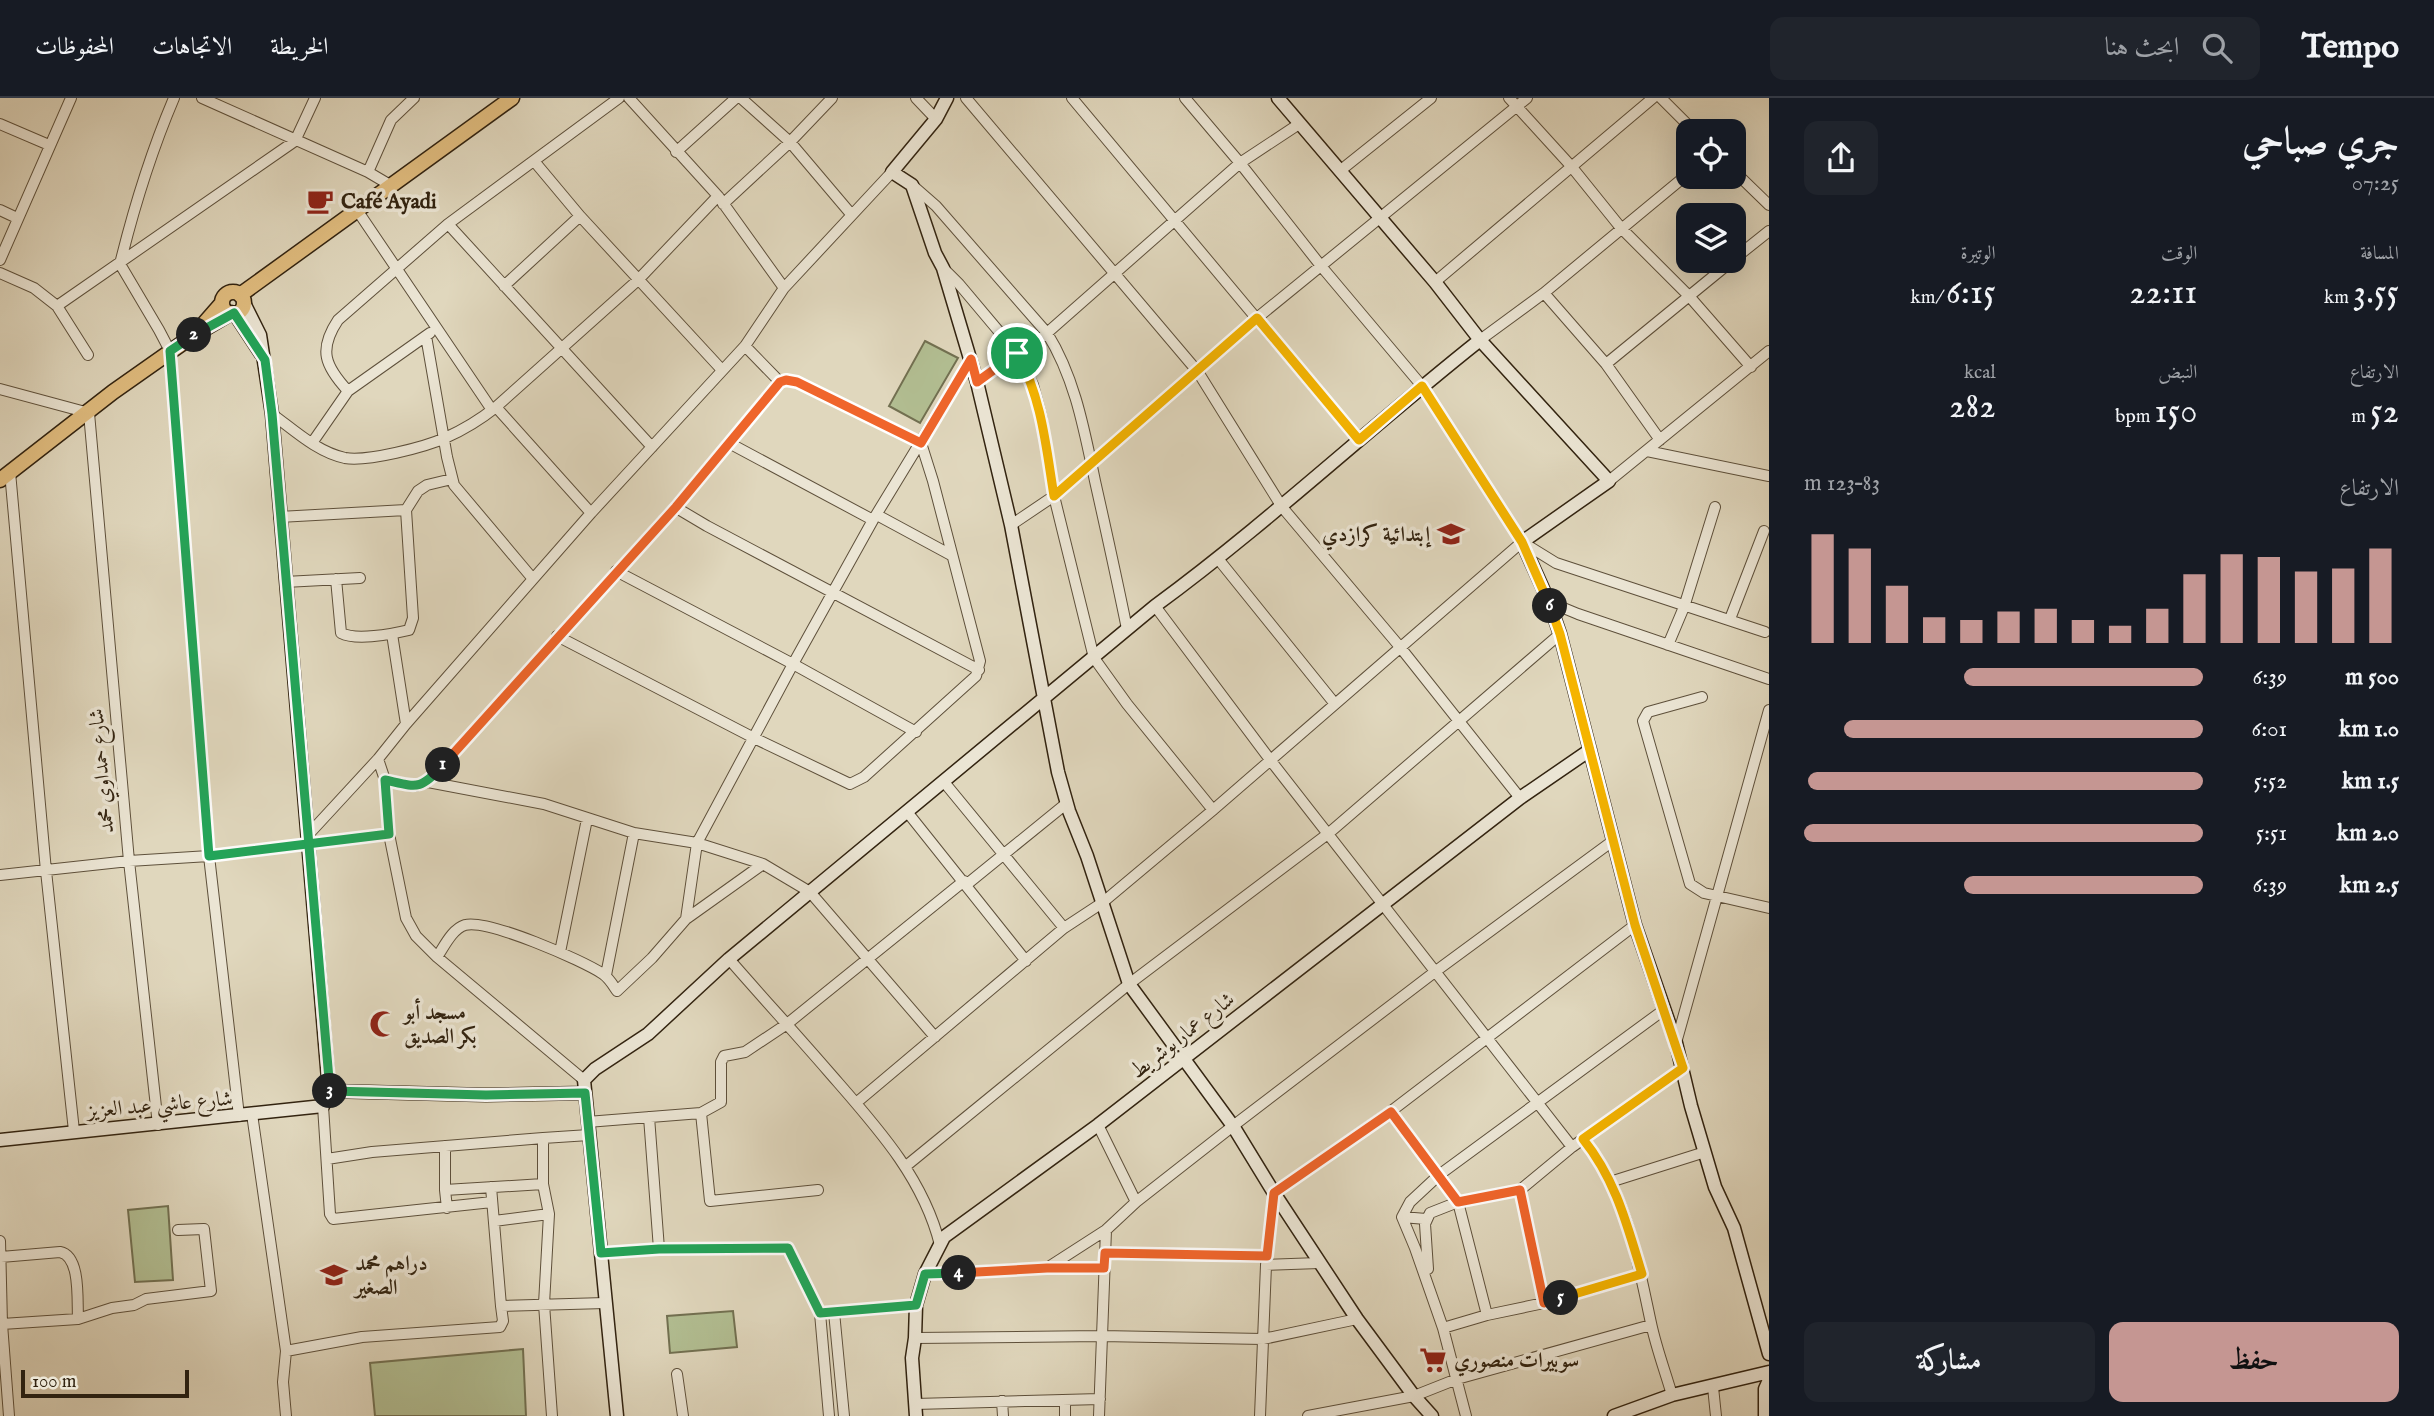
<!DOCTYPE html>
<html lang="ar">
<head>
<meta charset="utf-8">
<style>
  body { margin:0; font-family:"IM FELL English",Amiri,serif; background:#20242c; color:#f1f3f6; direction:rtl; height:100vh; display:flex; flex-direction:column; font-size:26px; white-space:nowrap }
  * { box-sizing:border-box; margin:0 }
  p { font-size:23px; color:#9ea1a6 }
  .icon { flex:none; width:38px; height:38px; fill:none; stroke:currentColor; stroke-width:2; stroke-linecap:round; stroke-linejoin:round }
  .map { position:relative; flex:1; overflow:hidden; direction:ltr }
  .details { display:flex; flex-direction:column; background:#171b24; width:665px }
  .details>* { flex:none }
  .buttons { position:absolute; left:1676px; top:21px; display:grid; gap:14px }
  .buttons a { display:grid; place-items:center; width:70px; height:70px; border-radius:14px; background:#171b24; box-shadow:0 7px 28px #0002; font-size:35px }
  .scale { position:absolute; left:21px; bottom:18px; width:168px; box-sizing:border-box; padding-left:7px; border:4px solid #322310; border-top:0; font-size:19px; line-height:24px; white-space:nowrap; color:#322310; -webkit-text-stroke:5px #ebe5d4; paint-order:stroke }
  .pin { position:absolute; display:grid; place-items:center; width:60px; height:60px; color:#fff; margin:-30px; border:4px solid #fff; border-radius:50%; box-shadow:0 2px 7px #0007 }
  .km { position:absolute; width:35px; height:35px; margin:-18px; border-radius:50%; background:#222; color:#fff; font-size:19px; line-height:35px; text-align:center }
  .round { display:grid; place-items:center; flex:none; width:74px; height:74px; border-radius:14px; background:#20242c }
  .headline { display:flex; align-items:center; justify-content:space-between; height:119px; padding:0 35px }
  h1 { font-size:38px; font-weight:600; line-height:52px }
  .stats { display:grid; grid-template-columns:repeat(3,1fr); gap:10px; height:119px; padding:7px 35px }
  .stats div { display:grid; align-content:center }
  .stats b { font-size:35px; font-weight:600 }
  .stats small { font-size:19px; font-weight:400 }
  .stats p { font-size:19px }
  .chart { height:196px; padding:14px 35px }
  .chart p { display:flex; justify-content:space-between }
  .chart svg { width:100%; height:126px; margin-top:7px; stroke:#c59692; stroke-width:6 }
  .cta { display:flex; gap:14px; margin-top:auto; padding:14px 35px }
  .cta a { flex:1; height:80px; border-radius:14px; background:#c59692; color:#111; font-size:28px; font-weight:600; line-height:80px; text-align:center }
  .cta a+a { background:#20242c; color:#f1f3f6 }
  ul { padding:0 35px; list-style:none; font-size:23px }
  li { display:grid; grid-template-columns:112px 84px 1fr; align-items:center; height:52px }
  li i { height:18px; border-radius:9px; background:#c59692 }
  header { display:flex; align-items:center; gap:42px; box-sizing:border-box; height:98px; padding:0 35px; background:#171b24; border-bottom:2px solid #363941 }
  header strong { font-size:33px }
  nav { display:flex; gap:38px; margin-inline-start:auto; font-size:24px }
  .search { width:490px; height:63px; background:#20242c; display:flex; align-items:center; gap:18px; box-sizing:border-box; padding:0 24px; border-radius:14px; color:#9ea1a6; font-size:26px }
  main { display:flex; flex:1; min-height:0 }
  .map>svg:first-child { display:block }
  .green { fill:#b2be92; stroke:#727051; stroke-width:2 }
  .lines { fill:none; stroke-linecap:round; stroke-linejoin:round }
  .street-casing { stroke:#5e503b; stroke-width:12 }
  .secondary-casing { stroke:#322310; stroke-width:15 }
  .primary-casing { stroke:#322310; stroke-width:17 }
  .street { stroke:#ebe5d4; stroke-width:10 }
  .secondary { stroke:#ebe5d4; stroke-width:12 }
  .primary { stroke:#e0bc7e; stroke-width:14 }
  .split-1-casing { stroke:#fff; stroke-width:14 }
  .split-2-casing { stroke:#fff; stroke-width:14 }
  .split-3-casing { stroke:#fff; stroke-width:14 }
  .split-4-casing { stroke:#fff; stroke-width:14 }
  .split-5-casing { stroke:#fff; stroke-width:14 }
  .split-6-casing { stroke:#fff; stroke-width:14 }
  .split-7-casing { stroke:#fff; stroke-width:14 }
  .split-1 { stroke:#f0652b; stroke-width:9 }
  .split-2 { stroke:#22a559; stroke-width:9 }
  .split-3 { stroke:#22a559; stroke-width:9 }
  .split-4 { stroke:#22a559; stroke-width:9 }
  .split-5 { stroke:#f0652b; stroke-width:9 }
  .split-6 { stroke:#f5b400; stroke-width:9 }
  .split-7 { stroke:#f5b400; stroke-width:9 }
  .labels { text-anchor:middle; stroke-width:7; stroke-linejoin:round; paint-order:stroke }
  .poi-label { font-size:21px; font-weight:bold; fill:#322310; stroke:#ebe5d4; text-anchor:start }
  .street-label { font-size:21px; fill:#322310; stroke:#ebe5d4 }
</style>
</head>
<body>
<header>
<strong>Tempo</strong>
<div class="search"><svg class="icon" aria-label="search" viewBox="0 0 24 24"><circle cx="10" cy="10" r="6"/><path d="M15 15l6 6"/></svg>ابحث هنا</div>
<nav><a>الخريطة</a><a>الاتجاهات</a><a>المحفوظات</a></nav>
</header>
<main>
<section class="details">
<div class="headline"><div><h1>جري صباحي</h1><p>07:25</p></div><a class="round"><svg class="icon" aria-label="share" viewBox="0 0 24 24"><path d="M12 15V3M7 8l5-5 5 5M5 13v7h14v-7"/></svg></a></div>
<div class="stats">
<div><p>المسافة</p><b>3.55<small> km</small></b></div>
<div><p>الوقت</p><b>22:11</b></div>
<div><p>الوتيرة</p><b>6:15<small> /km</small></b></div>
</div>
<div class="stats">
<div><p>الارتفاع</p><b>52<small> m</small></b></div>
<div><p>النبض</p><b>150<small> bpm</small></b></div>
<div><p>kcal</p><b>282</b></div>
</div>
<div class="chart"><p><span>الارتفاع</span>83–123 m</p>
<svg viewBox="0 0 160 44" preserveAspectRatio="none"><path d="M5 44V6M15 44V11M25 44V24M35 44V35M45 44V36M55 44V33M65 44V32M75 44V36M85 44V38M95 44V32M105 44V20M115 44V13M125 44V14M135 44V19M145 44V18M155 44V11"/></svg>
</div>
<ul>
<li><b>500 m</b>6:39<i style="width:60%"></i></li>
<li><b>1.0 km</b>6:01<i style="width:90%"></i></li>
<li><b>1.5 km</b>5:52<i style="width:99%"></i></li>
<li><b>2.0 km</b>5:51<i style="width:100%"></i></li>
<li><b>2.5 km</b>6:39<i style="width:60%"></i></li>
</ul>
<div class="cta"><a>حفظ</a><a>مشاركة</a></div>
</section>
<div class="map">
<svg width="1769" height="1318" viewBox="0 0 1769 1318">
  <rect width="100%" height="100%" fill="#e0d7bd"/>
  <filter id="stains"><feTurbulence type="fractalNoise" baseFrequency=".00286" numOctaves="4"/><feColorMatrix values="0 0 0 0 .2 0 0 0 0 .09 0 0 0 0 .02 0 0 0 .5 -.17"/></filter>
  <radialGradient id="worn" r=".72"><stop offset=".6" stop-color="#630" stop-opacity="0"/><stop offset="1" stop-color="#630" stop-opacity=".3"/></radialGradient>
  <!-- green -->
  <path class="green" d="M 925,243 L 958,260 L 920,325 L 889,308 Z
    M 168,1108 L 173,1182 L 135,1184 L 128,1112 Z
    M 733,1213 L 737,1249 L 670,1255 L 667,1218 Z
    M 523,1251 L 526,1318 L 375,1318 L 370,1265 Z"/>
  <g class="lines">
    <defs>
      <path id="street" d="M 174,0 C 151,54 134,109 120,166 L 159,232 L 170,253 L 209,758 L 239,1018
        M 202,0 L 368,74 L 390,87
        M 629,0 L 718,98 L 784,190
        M 741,0 L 790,44 L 851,116
        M 916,0 L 936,21
        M 966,0 L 1198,274 L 1282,409 L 1400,549 L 1520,700
        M 1072,0 L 1359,343
        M 1185,0 L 1240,65 L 1321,168 L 1422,288 L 1522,444 L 1556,465 L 1765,534
        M 1509,0 L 1571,68 L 1621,130 L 1689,198 L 1751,269
        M 1661,0 L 1694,33
        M 0,26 L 49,47
        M 676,54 L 736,0
        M 534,63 L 580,118 L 722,272
        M 1341,72 L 1431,0
        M 1734,73 L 1769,107
        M 368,74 L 391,22 L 414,0
        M 912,87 L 936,108 L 1047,235 C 1075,280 1084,331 1095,383 C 1106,432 1117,482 1127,531
        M 723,106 L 790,44 L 832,0
        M 0,112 L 17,120
        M 357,112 L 492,312
        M 448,126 L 652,349
        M 1734,161 L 1769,133
        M 0,162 L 71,0
        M 943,170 L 959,186 L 1017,255 L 1033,287 L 1041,317 L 1054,398 L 1094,560 L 1127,606 L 1213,712
        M 0,175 L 34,190 L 57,208 L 88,257
        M 1435,184 L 1653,0
        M 504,188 L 580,118
        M 1544,195 L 1606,266 L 1660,342
        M 57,208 L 295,43 L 315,0
        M 426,238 L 447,359 L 454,387 L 533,481
        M 1480,242 L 1544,195 L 1689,75
        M 1606,266 L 1732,163
        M 977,284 L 1047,235 L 1240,65 L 1299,26
        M 0,291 L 89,315 L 129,763 L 158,1027
        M 348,293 C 325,268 318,252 338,222 L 448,126 L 619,0
        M 496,309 L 591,415
        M 272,316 C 294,332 317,354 345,360 C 367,364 425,349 445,340 C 463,332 481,321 496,309 L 638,182 L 718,98
        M 312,345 L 348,293 L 430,235
        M 729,345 L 873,422
        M 1647,353 L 1769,378
        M 10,374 L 46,773 L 74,1033
        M 1609,383 L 1769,253
        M 675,409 L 707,428 L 979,572
        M 877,417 L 951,457
        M 279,419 L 406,412
        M 1011,427 L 1054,398 L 1257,220 L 1527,0
        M 1219,462 L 1335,606
        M 616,473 L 793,566 L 916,634
        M 336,481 L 341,535 C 356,543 392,536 409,532 L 413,520 L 406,412 L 418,393 L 427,387 L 452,381
        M 285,484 L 360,480
        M 1549,504 L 1578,516 L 1769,581
        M 1155,508 L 1271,663 L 1572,1049
        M 1730,521 L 1764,433
        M 392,536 L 406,626
        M 557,538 L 754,640 L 850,686 L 864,679 L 976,578 L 980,563 L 933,383 L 921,345 L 797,284 L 786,282 L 780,284 L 745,248
        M 1668,547 L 1684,509 L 1715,409
        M 1702,599 L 1648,614 L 1643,623 L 1690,786 L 1704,795 L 1769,810
        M 378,661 L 385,682 L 415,688 L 428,684 L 544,706 L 634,735 L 697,745 L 763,766 L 810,794 L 935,939
        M 385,682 L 389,736 L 406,820 L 416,838 L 437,859 L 584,982
        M 428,684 L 675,409 L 780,284
        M 944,684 L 1064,830
        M 908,715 L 1026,863
        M 307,738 L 378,661 L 406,626 L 591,415 L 745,248 L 784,190 L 892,74
        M 0,777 L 129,763 L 209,758 L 389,736
        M 966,787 L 1067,705
        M 686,821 L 763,766
        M 560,854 L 587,721
        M 437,859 C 444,849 452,831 465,827 C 488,821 582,862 603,876 C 609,880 613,887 617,893 L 652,860 L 686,821 L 697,745 L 793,566 L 873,422 L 971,261
        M 729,861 C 762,899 796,936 828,973 C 874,1026 923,1078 940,1147
        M 606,877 L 634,735
        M 1676,945 L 1769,612
        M 856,1005 L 1064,830 L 1102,805 L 1213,712 L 1522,444
        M 323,1008 L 330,1116 L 333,1121 L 492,1104
        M 1390,1014 L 1458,1104 L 1487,1217
        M 701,1015 L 721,1004 L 721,964 L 724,958 L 745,954 L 787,926 L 964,783
        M 252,1016 L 286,1253 L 283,1284 L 286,1318
        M 649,1019 L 659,1151
        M 587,1024 L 701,1015 L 710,1103 L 818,1092
        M 1098,1027 L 1136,1104
        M 543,1040 L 589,1037
        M 1583,1041 C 1626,1093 1637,1160 1651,1225 C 1656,1249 1665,1273 1672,1297
        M 445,1048 L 445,1092 L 447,1110
        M 327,1061 L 372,1054 L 543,1040 L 543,1086 L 549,1116 L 544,1206 L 552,1318
        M 906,1068 L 1129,886 L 1329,735 L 1560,536
        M 1610,1084 L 1705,1054
        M 491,1089 L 501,1208 L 605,1205
        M 445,1092 L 543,1086
        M 1520,1092 L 1544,1205
        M 1402,1119 L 1426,1121
        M 494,1123 L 549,1116
        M 0,1143 L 2,1226 L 9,1318
        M 602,1155 L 659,1151 L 788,1150 L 820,1215 L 916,1207
        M 1105,1155 L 1267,1158
        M 1,1159 L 60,1154 C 81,1158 77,1203 78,1221
        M 1266,1167 L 1319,1165
        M 1048,1170 L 1104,1170
        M 1428,1171 L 1425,1126 L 1430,1115 L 1458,1104 L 1520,1092 L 1572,1049 L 1683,970
        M 925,1176 L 1047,1170 L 1106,1132 L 1136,1104 L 1233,1028 L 1436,873 L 1614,742
        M 1642,1176 L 1544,1205 L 1487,1217 L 1443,1230 L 1415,1150 L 1402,1119 L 1410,1104 L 1439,1077 L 1665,911
        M 834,1214 L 844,1318
        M 820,1215 L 829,1318
        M 2,1226 L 78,1221 L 112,1210 L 134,1207 L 146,1201 L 211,1193 L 204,1131 L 178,1132
        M 1443,1230 L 1466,1318
        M 915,1240 L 1101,1238 L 1263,1241 L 1357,1221
        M 286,1253 L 362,1239 L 500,1229 L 503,1223 L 501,1208
        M 677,1276 L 683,1318
        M 1713,1289 L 1716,1318
        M 1002,1303 L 1003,1318
        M 1065,1303 L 1065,1318
        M 915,1306 L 1100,1301
        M 1099,1318 L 1106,1132
        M 1260,1318 L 1266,1167 L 1274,1095 L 1390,1014 L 1635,827
        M 1308,1318 L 1414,1298 L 1457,1281 L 1651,1227"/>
      <path id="secondary" d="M 947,0 L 936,21 L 892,74 L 912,87 L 935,155 L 943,170 L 977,284 L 1011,427 L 1058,674 L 1069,713 L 1087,758 L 1129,886 L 1233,1028 L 1274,1095 L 1357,1221 L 1414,1298 L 1432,1318
        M 1278,0 L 1435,184 L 1480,242 L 1609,383 L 1522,444 L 1549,504 L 1560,536 L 1635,827 L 1676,945 L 1691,1008 L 1715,1089 L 1734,1130 L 1769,1256
        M 234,215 L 261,256
        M 329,993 L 486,997 L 585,995
        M 0,1042 L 323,1008 L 329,993 L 272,316 L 260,237 L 243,203
        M 617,1318 L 584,982 L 595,971 L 648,936 L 729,861 L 1155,508 C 1268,425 1370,329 1480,242
        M 916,1318 L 912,1260 L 915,1240 L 916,1207 L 925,1176 L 944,1139 L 1098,1027 L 1520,700 L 1590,652
        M 1614,1318 L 1672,1297 L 1769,1274
        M 1765,1318 L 1765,1291 L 1769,1282"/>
      <path id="primary" d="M222 205a11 11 0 1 1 22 0a11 11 0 1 1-22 0Z
        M 240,197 L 512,0
        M 222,205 L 194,237 L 231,215
        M 0,382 L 113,294 L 194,237"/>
    </defs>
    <!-- street casing -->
    <use href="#street" class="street-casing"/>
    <!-- secondary casing -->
    <use href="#secondary" class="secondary-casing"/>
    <!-- primary casing -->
    <use href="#primary" class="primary-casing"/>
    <!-- street -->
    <use href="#street" class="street"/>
    <!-- secondary -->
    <use href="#secondary" class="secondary"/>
    <!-- primary -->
    <use href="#primary" class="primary"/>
  </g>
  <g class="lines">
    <defs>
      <path id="split-1" d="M 443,667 L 676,409 L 780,284 L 786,282 L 797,284 L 921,345 L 971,261 L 977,284 L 1017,255"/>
      <path id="split-2" d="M 194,237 L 170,253 L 209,758 L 389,736 L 385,682 C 417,689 420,693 443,667"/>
      <path id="split-3" d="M 194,237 L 234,215 L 265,262 L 272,316 L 330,993"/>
      <path id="split-4" d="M 330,993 L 486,997 L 585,995 L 601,1155 L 659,1151 L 788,1150 L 820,1215 L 916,1207 L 925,1176 L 959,1175"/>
      <path id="split-5" d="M 959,1175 L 1047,1170 L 1104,1170 L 1105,1155 L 1267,1158 L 1274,1095 L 1391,1014 L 1458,1104 L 1520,1092 L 1544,1205 L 1561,1200"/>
      <path id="split-6" d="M 1550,508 L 1560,536 L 1635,827 L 1683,970 L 1583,1041 C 1616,1082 1627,1127 1642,1176 L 1561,1200"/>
      <path id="split-7" d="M 1017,255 C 1042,300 1046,349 1054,398 L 1257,220 L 1359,342 L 1422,288 L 1522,444 L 1550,508"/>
    </defs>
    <!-- split-1 casing -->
    <use href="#split-1" class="split-1-casing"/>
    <!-- split-2 casing -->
    <use href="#split-2" class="split-2-casing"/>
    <!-- split-3 casing -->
    <use href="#split-3" class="split-3-casing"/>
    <!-- split-4 casing -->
    <use href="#split-4" class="split-4-casing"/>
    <!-- split-5 casing -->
    <use href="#split-5" class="split-5-casing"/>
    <!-- split-6 casing -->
    <use href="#split-6" class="split-6-casing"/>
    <!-- split-7 casing -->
    <use href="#split-7" class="split-7-casing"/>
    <!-- split-1 -->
    <use href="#split-1" class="split-1"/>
    <!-- split-2 -->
    <use href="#split-2" class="split-2"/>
    <!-- split-3 -->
    <use href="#split-3" class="split-3"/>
    <!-- split-4 -->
    <use href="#split-4" class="split-4"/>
    <!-- split-5 -->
    <use href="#split-5" class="split-5"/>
    <!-- split-6 -->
    <use href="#split-6" class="split-6"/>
    <!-- split-7 -->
    <use href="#split-7" class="split-7"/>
  </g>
  <!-- icons -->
  <defs>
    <symbol id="cafe-bare" viewBox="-9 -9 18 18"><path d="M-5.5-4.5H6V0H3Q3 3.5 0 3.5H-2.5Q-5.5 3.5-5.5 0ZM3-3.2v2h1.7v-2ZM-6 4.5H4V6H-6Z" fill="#8f2418" stroke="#ebe5d4" stroke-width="2.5" paint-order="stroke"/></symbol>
    <symbol id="school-bare" viewBox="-9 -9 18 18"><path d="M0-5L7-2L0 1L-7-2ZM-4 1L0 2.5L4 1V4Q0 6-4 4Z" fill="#8f2418" stroke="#ebe5d4" stroke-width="2.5" paint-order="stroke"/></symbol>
    <symbol id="mosque-bare" viewBox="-9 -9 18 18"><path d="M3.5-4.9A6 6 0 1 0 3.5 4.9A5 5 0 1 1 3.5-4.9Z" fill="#8f2418" stroke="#ebe5d4" stroke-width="2.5" paint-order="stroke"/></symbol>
    <symbol id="supermarket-bare" viewBox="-9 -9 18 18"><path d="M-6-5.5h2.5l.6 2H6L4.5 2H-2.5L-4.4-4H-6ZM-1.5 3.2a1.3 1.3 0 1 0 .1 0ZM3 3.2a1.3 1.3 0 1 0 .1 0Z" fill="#8f2418" stroke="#ebe5d4" stroke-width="2.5" paint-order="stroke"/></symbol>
  </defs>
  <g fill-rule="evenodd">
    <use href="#cafe-bare" x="301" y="84" width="38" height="38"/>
    <use href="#school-bare" x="1432" y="417" width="38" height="38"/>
    <use href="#mosque-bare" x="364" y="907" width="38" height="38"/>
    <use href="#school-bare" x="315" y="1158" width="38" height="38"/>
    <use href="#supermarket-bare" x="1414" y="1243" width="38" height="38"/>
  </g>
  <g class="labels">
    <!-- poi labels -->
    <g class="poi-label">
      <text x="341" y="110">Café Ayadi</text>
      <text x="1430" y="443" text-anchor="end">إبتدائية كرازدي</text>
      <text x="404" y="921">مسجد أبو<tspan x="404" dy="24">بكر الصديق</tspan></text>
      <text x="355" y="1172">دراهم محمد<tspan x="355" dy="24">الصغير</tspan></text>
      <text x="1454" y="1269">سوبيرات منصوري</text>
    </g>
    <!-- street labels -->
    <g class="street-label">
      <text transform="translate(101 673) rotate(-95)" y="7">شارع حمداوي محمد</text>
      <text transform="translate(1182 937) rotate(-38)" y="7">شارع عمار بوشريط</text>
      <text transform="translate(160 1006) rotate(-5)" y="7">شارع عاشي عبد العزيز</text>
    </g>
  </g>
  <rect width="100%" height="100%" filter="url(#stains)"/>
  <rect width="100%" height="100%" fill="url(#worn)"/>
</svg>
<div class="buttons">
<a><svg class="icon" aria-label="locate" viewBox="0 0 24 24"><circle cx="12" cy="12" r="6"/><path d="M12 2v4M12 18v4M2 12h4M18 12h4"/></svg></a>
<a><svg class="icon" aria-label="layers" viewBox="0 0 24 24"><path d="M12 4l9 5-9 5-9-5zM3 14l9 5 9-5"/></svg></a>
</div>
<div class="scale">100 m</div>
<div class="pin" style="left:1017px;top:255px;background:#1e9e55"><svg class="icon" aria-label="arrive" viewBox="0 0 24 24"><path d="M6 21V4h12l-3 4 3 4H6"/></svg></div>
<b class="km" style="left:443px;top:667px">1</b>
<b class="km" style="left:194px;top:237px">2</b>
<b class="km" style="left:330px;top:993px">3</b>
<b class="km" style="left:959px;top:1175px">4</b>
<b class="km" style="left:1561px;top:1200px">5</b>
<b class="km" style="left:1550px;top:508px">6</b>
</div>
</main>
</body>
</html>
